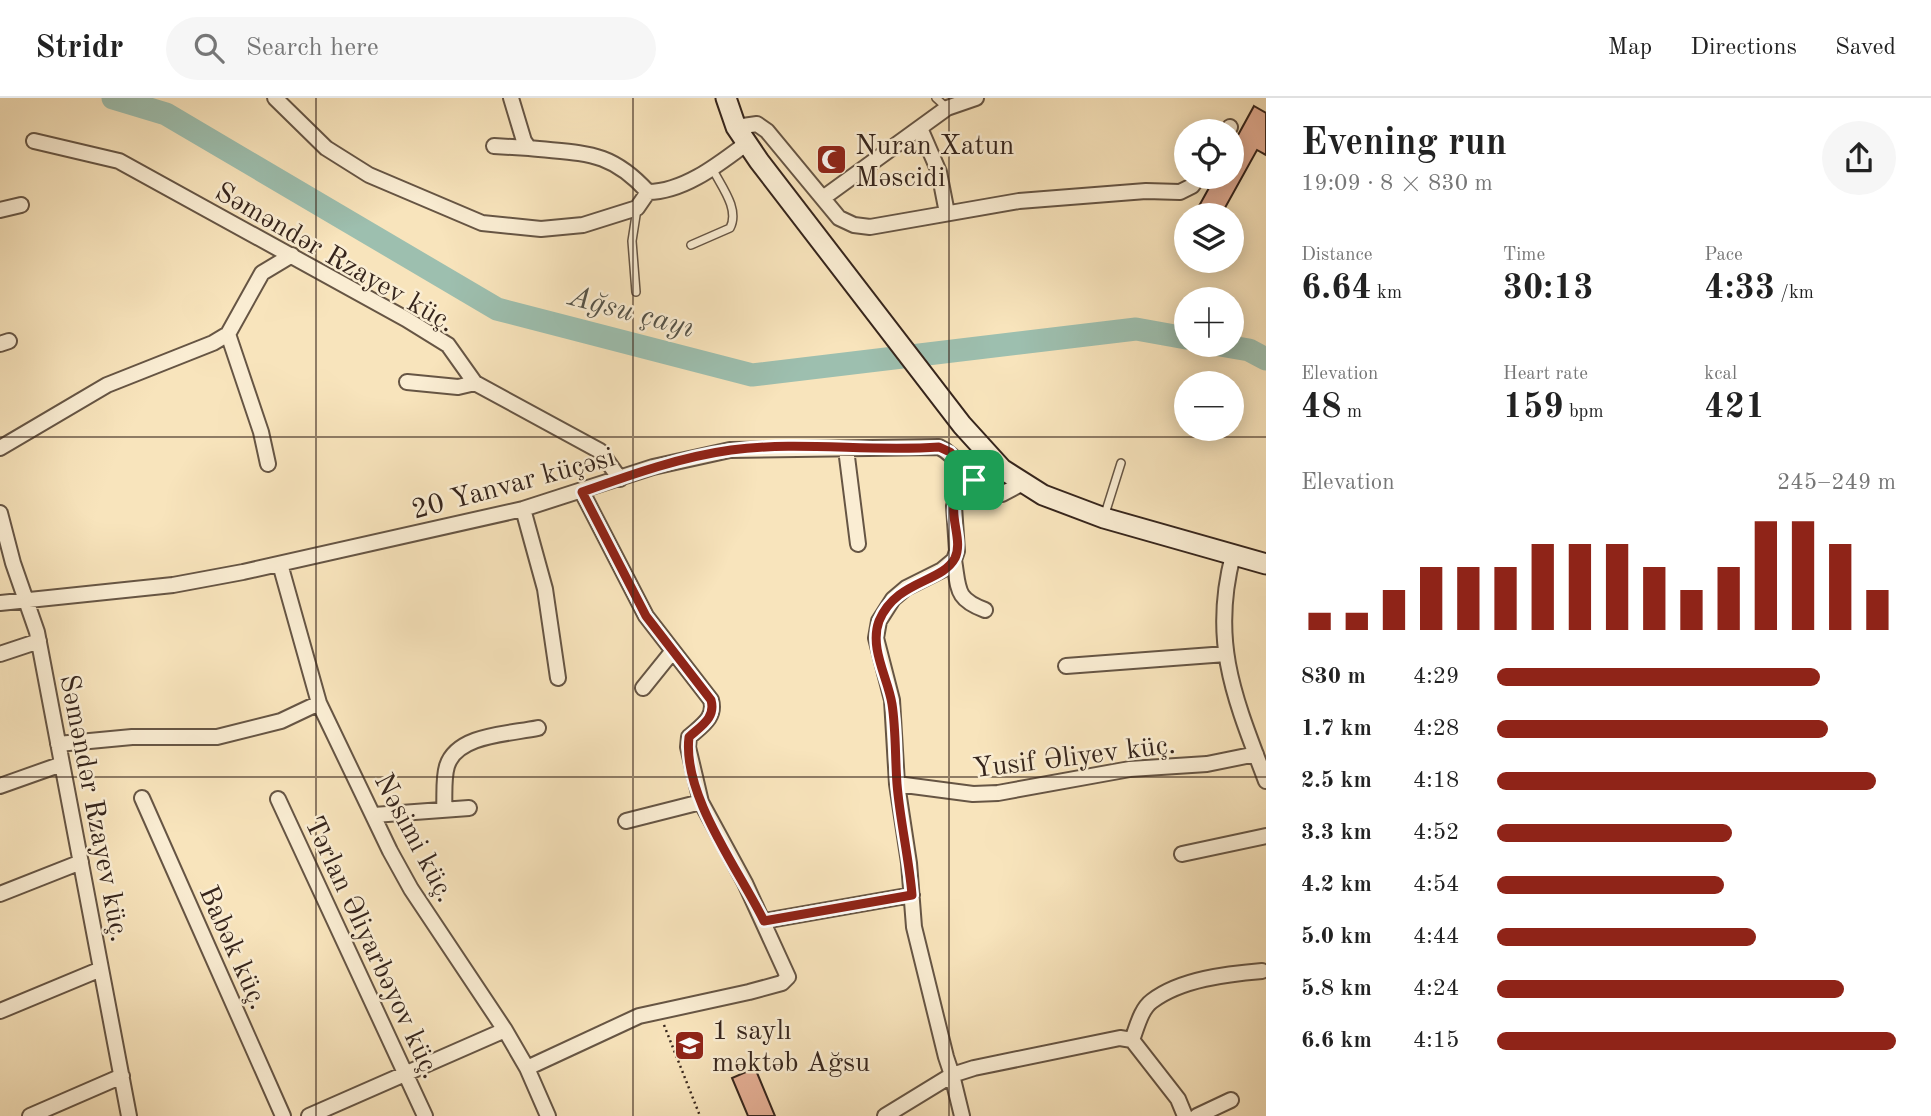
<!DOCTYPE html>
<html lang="en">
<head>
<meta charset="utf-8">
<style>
  body { margin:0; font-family:"Old Standard TT",serif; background:#f6f6f6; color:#222; height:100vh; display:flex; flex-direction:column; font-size:26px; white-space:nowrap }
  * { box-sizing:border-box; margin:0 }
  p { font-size:23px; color:#767676 }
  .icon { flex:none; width:38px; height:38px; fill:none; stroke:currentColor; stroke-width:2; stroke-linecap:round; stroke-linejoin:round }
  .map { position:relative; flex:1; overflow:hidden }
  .side { display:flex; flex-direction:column; background:#fff; width:665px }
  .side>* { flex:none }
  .tools { position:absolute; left:1174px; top:21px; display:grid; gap:14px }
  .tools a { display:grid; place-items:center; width:70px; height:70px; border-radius:50%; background:#fff; box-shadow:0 4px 18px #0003; font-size:35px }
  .pin { position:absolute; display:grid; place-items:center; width:60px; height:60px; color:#fff; margin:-30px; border-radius:14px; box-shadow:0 4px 10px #0006 }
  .round { display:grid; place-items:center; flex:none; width:74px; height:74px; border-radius:37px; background:#f6f6f6 }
  .headline { display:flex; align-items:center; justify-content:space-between; height:119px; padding:0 35px }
  h1 { font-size:38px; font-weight:800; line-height:52px }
  .stats { display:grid; grid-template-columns:repeat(3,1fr); gap:10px; height:119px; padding:7px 35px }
  .stats div { display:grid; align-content:center }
  .stats b { font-size:35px; font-weight:800 }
  .stats small { font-size:19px; font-weight:400 }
  .stats p { font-size:19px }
  .chart { height:196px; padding:14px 35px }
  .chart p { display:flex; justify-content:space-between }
  .chart svg { width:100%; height:126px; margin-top:7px; stroke:#8f2418; stroke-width:6 }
  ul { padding:0 35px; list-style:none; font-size:23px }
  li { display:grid; grid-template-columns:112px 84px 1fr; align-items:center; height:52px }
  li i { height:18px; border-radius:9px; background:#8f2418 }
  header { display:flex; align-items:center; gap:42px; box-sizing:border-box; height:98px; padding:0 35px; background:#fff; border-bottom:2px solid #e0e0e0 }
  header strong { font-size:33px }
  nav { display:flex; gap:38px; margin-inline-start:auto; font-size:24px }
  .search { width:490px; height:63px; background:#f6f6f6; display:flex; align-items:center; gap:18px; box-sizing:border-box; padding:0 24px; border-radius:38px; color:#767676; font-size:26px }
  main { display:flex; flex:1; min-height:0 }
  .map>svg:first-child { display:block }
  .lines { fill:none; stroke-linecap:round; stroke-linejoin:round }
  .river { stroke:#9dbfaf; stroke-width:23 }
  .building { fill:#e5af95; stroke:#36251c; stroke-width:2 }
  .service-casing { stroke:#654; stroke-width:10 }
  .minor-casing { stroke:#654; stroke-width:18 }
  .secondary-casing { stroke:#36251c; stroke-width:23 }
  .path { stroke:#36251c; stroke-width:2.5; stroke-dasharray:2 3.5; stroke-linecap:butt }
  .service { stroke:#faedd3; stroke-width:7 }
  .minor { stroke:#faedd3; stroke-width:14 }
  .secondary { stroke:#faedd3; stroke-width:19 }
  .route-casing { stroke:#fff; stroke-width:14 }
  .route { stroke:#8f2418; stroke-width:9 }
  .grid { fill:none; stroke:#36251c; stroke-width:2; stroke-opacity:0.55 }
  .labels { text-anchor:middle; stroke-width:5; stroke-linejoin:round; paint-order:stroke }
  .poi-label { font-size:28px; fill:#36251c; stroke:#faedd3; text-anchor:start }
  .street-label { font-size:28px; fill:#36251c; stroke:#faedd3 }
  .water-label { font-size:30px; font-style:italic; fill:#555348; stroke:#faedd3 }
</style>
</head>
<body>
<header>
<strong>Stridr</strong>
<div class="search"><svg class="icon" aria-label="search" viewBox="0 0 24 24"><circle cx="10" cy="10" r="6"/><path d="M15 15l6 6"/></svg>Search here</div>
<nav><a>Map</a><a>Directions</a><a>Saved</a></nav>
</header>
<main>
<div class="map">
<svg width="1266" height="1018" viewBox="0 0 1266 1018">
  <rect width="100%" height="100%" fill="#f8e4bc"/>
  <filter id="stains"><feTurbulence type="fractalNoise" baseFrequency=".00286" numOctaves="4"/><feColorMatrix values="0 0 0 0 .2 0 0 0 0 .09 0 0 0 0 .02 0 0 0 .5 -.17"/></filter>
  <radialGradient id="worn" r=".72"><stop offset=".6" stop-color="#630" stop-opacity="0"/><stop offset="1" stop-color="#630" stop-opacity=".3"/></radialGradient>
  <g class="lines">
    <!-- river -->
    <path class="river" d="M 113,0 L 166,16 L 497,211 L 752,277 L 1136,231 L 1186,240
      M 1220,247 L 1249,252 L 1266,261"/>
  </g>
  <!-- building -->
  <path class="building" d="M 1254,8 L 1266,15 L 1266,57 L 1257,52 L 1221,117 L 1194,117 L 1215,79 L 1232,79 L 1232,48 Z
    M 755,970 L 775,1018 L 748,1018 L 732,980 Z"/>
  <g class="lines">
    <defs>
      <path id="service" d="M 936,0 L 947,10
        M 691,147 L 730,130 C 740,111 721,88 712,70
        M 636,194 L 632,143 L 637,111
        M 1104,419 L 1121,365"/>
      <path id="minor" d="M 275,0 L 326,50 L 369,77 L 482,125 L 541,131 L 583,127 L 637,110 L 648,94
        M 511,0 L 524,43 L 529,50 C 583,56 609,51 648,94 C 684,94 719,66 747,45
        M 736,29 L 757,26 L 767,33 L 839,120 L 854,127 L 870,129 L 1019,103 L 1146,93 L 1180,94 L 1192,88 L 1198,79
        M 920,30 L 939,74 L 947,115
        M 1228,33 L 1230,29
        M 34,43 L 119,63 L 406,221 L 448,247 L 475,285 L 600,353 L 620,381
        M 494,48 L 529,50
        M 823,100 L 947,10 L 976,0
        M 0,112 L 21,107
        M 228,236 L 261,334 L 268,366
        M 0,246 L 9,243
        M 407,284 L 458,289 L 475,285
        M 0,350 L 107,287 L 213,245 L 228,236 L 262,175 L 292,157
        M 846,351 L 858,446
        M 974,382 L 958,397 L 954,408 L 957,453 L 954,462 L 942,472 L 906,490 L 893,501 L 879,523 L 876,540 L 892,602 L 897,686 L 909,765 L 914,829 L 946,959 L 952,977 L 974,970 L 1120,940 L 1132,942 L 1178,1001 L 1185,1018
        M 523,411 L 545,491 L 558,580
        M 0,415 L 13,465 L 37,534 L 129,1018
        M 1233,457 C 1210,545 1235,601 1266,683
        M 954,462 C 959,491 955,501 985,512
        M 280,466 L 319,605 L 390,753 L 411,791 L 505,932 L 527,970 L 548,1018
        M 0,505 L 173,487 L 243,474 L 523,411 L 653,369 L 730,352 L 939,349 C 954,356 960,369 972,380 C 980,389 991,392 1002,396 L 1021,386
        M 0,556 L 39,543
        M 1066,568 L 1226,556
        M 643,590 L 672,554
        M 58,646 L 132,639 L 217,639 L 281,623 L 319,605
        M 897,686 L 973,696 L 998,695 L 1130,671 L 1207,666 L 1256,656
        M 0,688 L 62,666
        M 142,700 L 283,1018
        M 278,701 L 425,1018
        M 444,712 C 445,698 443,681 447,668 C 457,636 510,636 538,630
        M 374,717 L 469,710
        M 626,723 L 701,704
        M 1182,756 L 1266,738
        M 0,796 L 81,764
        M 764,823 L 912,797
        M 0,913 L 101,871
        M 1132,942 C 1137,929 1141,911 1152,903 C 1181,881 1227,876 1262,873
        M 527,970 L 639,918 L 749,894 L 782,885 L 788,879 L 745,785 L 701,704 L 688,649 L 689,639 C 701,628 716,620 711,602 L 646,518 L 582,394
        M 30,1018 L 122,978
        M 309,1018 L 505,932
        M 885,1018 L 952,977 L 962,1018
        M 1197,1018 L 1231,1002"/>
      <path id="secondary" d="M 726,0 L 736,29 L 759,63 L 962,327 L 1002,371 L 1043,397 L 1104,420 L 1266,466"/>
    </defs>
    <!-- service casing -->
    <use href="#service" class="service-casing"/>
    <!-- minor casing -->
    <use href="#minor" class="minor-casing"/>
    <!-- secondary casing -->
    <use href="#secondary" class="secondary-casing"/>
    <!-- path -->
    <path class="path" d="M 664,927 L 700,1018"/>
    <!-- service -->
    <use href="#service" class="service"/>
    <!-- minor -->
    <use href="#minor" class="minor"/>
    <!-- secondary -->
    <use href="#secondary" class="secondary"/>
  </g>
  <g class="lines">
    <defs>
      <path id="route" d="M 939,349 L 950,354 L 974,382 C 969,387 961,392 958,397 C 946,415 964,441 955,460 C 942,485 896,482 879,523 C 869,550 888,580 892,606 C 896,632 895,659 897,686 C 900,723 909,760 912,797 L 764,823 C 739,772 682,697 689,639 C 701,628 716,620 711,602 L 646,518 L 582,394 C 630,377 680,359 731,352 C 799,343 870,354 939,349 Z"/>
    </defs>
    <!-- route casing -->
    <use href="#route" class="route-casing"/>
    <!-- route -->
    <use href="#route" class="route"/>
  </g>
  <!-- grid -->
  <path class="grid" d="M 316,0 L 316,1018M 633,0 L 633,1018M 949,0 L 949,1018M 0,339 L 1266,339M 0,679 L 1266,679"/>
  <!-- icons -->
  <defs>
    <symbol id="mosque-square" viewBox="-11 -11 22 22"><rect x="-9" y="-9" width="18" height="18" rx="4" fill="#8f2418" stroke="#faedd3"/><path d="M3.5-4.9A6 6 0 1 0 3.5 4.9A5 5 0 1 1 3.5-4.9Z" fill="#fff"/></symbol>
    <symbol id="school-square" viewBox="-11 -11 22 22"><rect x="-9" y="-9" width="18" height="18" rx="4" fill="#8f2418" stroke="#faedd3"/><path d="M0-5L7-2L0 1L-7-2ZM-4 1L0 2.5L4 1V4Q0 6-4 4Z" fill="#fff"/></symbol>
  </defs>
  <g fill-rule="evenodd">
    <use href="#mosque-square" x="814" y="44" width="35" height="35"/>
    <use href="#school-square" x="672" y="930" width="35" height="35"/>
  </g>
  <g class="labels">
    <!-- poi labels -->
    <g class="poi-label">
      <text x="855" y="56">Nuran Xatun<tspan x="855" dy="32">Məscidi</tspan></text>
      <text x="712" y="941">1 saylı<tspan x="712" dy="32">məktəb Ağsu</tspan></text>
    </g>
    <!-- street labels -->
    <g class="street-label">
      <text transform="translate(336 158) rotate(30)" y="10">Səməndər Rzayev küç.</text>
      <text transform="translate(513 384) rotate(-15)" y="10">20 Yanvar küçəsi</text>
      <text transform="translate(1074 657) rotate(-7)" y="10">Yusif Əliyev küç.</text>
      <text transform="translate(96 710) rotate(79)" y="10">Səməndər Rzayev küç.</text>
      <text transform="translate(416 739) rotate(62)" y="10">Nəsimi küç.</text>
      <text transform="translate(235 849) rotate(66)" y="10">Babək küç.</text>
      <text transform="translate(374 849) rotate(65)" y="10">Tərlan Əliyarbəyov küç.</text>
    </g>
    <!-- water labels -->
    <g class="water-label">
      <text transform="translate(632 213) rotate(15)" y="10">Ağsu çayı</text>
    </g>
  </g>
  <rect width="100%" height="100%" filter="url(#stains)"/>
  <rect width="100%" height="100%" fill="url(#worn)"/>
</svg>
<div class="tools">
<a><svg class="icon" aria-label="locate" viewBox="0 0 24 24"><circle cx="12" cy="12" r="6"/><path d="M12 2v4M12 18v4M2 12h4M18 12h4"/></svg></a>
<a><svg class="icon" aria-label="layers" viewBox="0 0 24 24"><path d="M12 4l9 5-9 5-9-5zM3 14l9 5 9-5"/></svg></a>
<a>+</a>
<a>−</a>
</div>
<div class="pin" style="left:974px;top:382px;background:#1e9e55"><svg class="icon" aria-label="arrive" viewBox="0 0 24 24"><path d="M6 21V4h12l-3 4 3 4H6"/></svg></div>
</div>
<section class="side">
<div class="headline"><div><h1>Evening run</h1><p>19:09 · 8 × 830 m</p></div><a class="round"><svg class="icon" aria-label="share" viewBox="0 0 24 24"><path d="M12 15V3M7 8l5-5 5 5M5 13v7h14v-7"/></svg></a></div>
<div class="stats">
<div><p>Distance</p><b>6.64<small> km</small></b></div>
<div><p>Time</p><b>30:13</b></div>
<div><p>Pace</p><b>4:33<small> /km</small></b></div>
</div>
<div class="stats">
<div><p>Elevation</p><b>48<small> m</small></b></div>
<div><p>Heart rate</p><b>159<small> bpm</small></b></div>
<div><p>kcal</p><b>421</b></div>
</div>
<div class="chart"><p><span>Elevation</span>245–249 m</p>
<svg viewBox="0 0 160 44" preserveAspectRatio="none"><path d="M5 44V38M15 44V38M25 44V30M35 44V22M45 44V22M55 44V22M65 44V14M75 44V14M85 44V14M95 44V22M105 44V30M115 44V22M125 44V6M135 44V6M145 44V14M155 44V30"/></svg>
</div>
<ul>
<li><b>830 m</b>4:29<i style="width:81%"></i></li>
<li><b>1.7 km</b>4:28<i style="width:83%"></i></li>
<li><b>2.5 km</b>4:18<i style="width:95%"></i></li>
<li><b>3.3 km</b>4:52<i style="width:59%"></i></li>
<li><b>4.2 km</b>4:54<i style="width:57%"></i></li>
<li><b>5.0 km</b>4:44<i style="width:65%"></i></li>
<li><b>5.8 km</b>4:24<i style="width:87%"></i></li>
<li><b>6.6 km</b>4:15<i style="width:100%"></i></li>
</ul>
</section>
</main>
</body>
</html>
